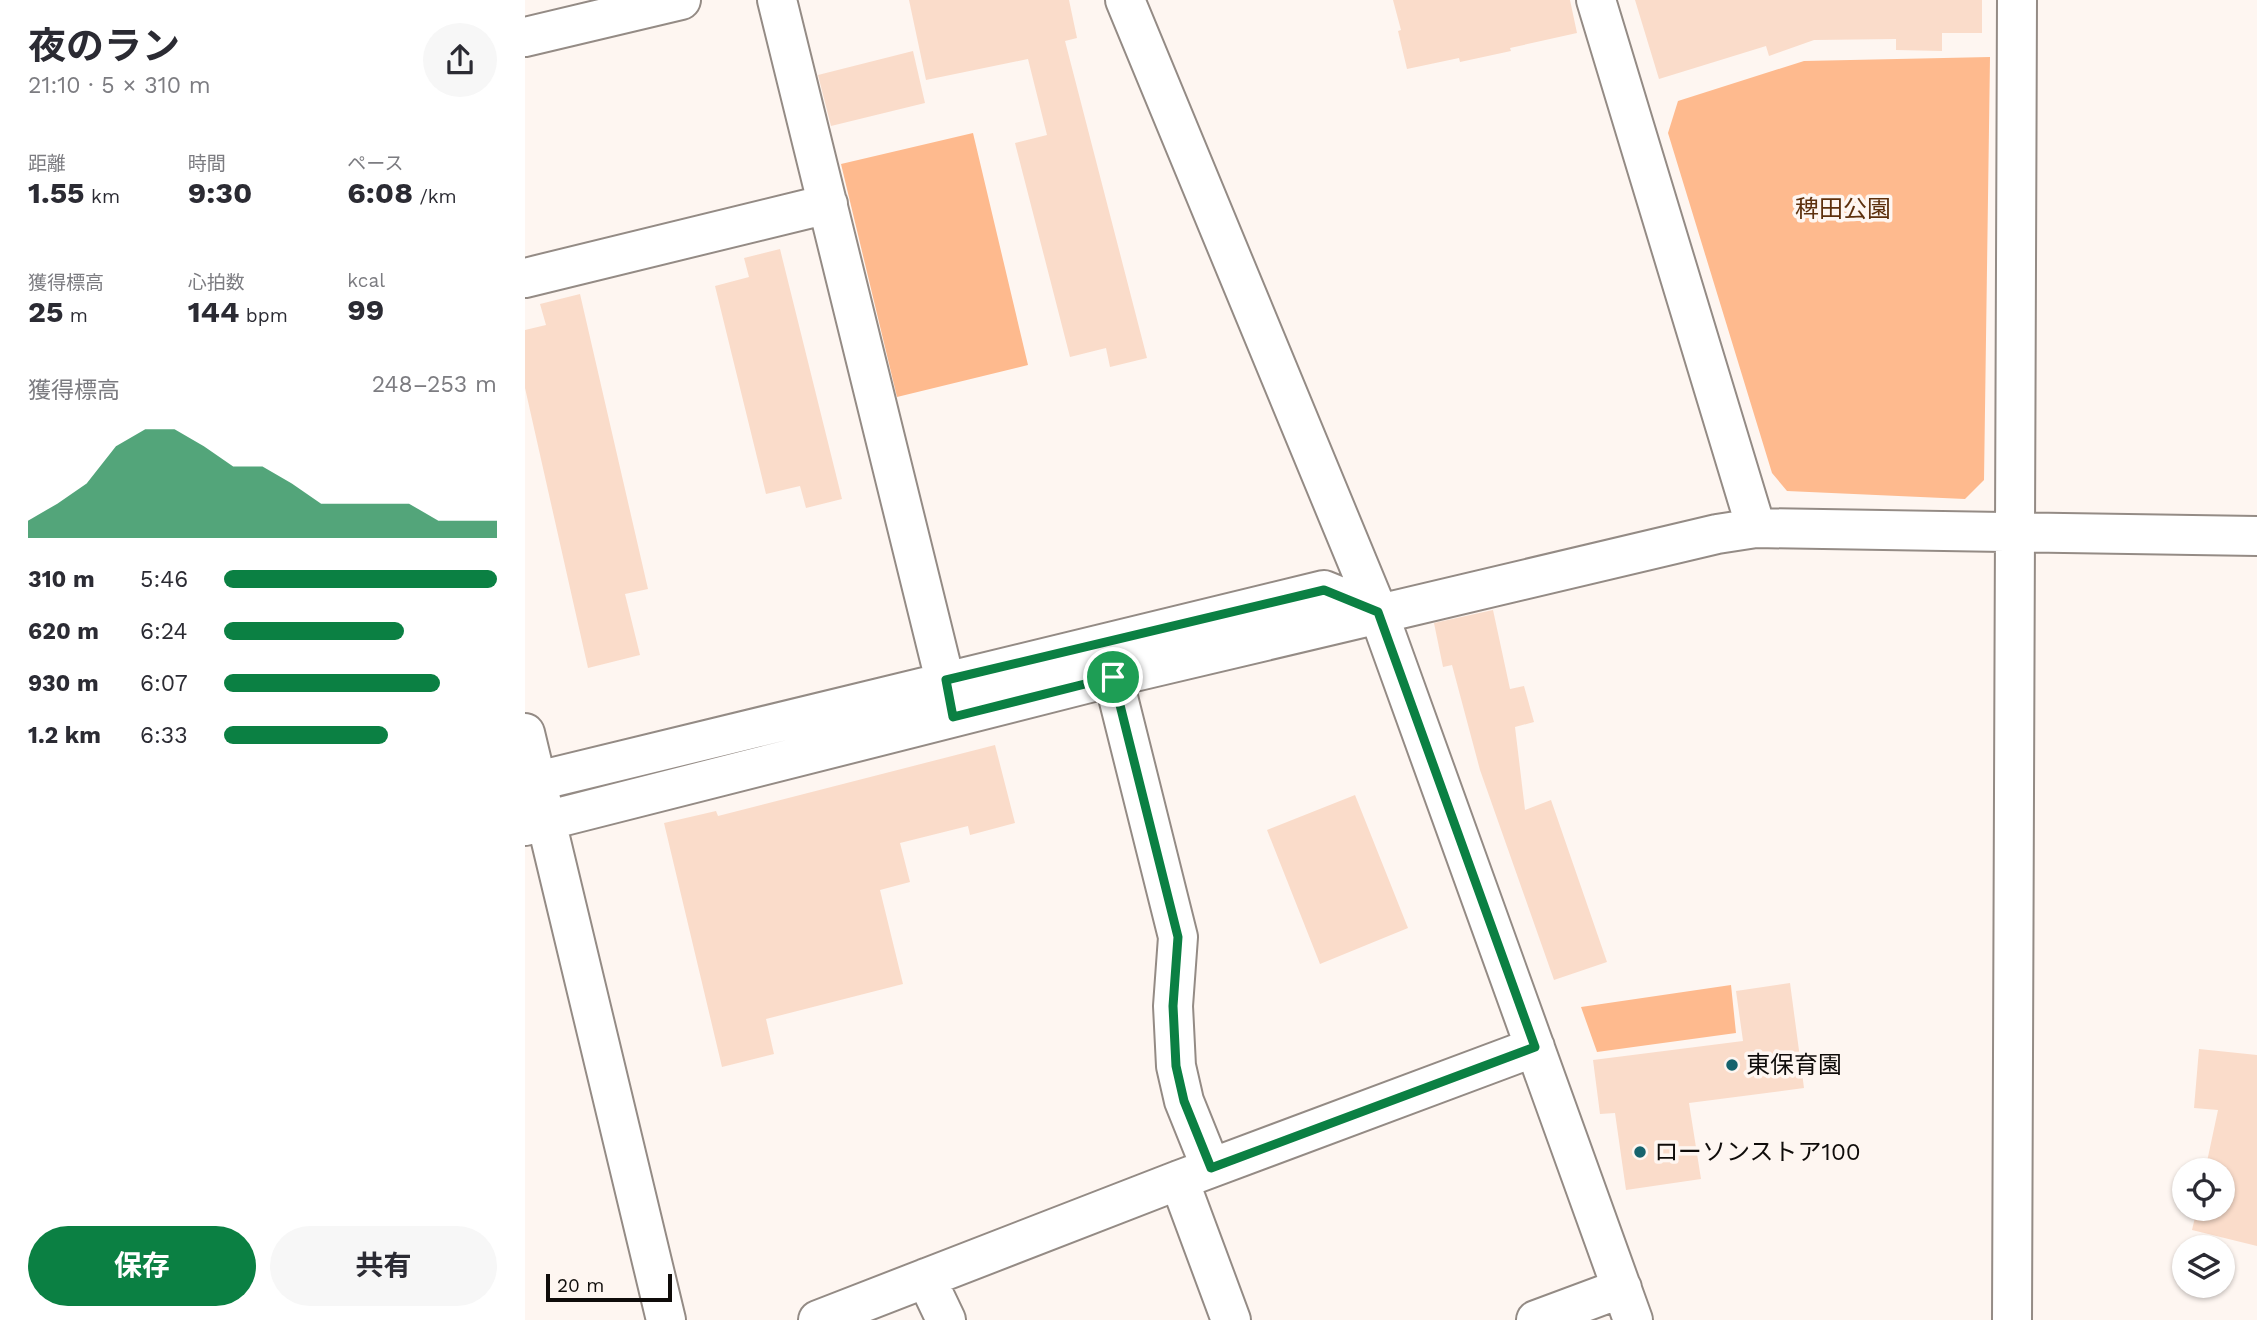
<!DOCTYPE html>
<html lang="ja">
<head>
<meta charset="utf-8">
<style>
  body { margin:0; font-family:"Work Sans","Noto Sans JP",sans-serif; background:#f7f7f7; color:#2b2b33; height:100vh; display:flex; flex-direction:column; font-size:26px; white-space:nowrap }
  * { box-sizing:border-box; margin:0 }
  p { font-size:23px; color:#7c7c81 }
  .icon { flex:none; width:38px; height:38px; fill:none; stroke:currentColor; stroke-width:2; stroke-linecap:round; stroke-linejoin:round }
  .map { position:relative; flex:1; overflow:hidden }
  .sheet { display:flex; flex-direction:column; background:#fff; width:525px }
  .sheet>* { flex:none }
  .tools { position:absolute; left:1647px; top:1158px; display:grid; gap:14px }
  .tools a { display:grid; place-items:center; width:63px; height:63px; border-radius:50%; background:#fff; box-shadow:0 2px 5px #0004; font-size:35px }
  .scale { position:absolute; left:21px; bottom:18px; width:126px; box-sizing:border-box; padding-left:7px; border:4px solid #0f0c0a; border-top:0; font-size:19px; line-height:24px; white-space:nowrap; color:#0f0c0a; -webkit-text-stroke:5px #fef6f1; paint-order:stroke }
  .pin { position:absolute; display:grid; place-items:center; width:60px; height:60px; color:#fff; margin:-30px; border:4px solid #fff; border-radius:50%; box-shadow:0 2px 7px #0007 }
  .round { display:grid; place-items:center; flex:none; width:74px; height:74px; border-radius:37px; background:#f7f7f7 }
  .head { display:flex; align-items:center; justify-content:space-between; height:119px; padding:0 28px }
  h1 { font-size:38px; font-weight:700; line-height:52px }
  .figures { display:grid; grid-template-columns:repeat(3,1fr); gap:10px; height:119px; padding:7px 28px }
  .figures div { display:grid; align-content:center }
  .figures b { font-size:30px; font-weight:700 }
  .figures small { font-size:19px; font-weight:400 }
  .figures p { font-size:19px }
  .chart { height:196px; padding:14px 28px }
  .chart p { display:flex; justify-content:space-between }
  .chart svg { width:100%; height:126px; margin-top:7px; fill:#0b8043; opacity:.7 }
  .cta { display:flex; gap:14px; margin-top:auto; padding:14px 28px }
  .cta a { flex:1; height:80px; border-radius:42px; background:#0b8043; color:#fff; font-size:28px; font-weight:700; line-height:80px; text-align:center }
  .cta a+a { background:#f7f7f7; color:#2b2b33 }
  ul { padding:0 28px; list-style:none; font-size:23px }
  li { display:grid; grid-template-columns:112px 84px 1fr; align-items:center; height:52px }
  li i { height:18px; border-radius:9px; background:#0b8043 }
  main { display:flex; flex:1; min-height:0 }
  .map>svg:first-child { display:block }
  .green { fill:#feba8e }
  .building { fill:#fadcca }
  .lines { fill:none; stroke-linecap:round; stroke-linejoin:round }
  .minor-casing { stroke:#948b85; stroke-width:42 }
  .minor { stroke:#fff; stroke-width:38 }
  .route-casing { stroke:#fff; stroke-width:14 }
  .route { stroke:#0b8043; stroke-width:9 }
  .poi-dot { fill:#16636d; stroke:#fef6f1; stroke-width:2.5 }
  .labels { text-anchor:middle; stroke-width:7; stroke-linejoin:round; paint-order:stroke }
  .park-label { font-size:24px; fill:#5d300d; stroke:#fef6f1 }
  .poi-label { font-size:24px; fill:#0f0c0a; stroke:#fef6f1; text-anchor:start }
</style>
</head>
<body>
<main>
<section class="sheet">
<div class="head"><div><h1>夜のラン</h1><p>21:10 · 5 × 310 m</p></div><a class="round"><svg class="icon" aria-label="share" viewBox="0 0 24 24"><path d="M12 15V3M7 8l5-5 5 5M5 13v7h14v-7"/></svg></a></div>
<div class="figures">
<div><p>距離</p><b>1.55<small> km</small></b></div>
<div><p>時間</p><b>9:30</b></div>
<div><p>ペース</p><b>6:08<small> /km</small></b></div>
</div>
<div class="figures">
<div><p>獲得標高</p><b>25<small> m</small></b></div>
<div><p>心拍数</p><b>144<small> bpm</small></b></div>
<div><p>kcal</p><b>99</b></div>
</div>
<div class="chart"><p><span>獲得標高</span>248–253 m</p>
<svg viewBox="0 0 160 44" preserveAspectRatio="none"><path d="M0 44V38L10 32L20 25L30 12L40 6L50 6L60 12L70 19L80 19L90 25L100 32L110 32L120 32L130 32L140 38L150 38L160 38V44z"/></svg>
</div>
<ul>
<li><b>310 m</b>5:46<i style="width:100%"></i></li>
<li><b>620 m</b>6:24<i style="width:66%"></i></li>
<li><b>930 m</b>6:07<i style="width:79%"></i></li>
<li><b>1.2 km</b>6:33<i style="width:60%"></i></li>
</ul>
<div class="cta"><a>保存</a><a>共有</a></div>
</section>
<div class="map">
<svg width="1732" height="1320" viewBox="0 0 1732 1320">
  <rect width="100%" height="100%" fill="#fef6f1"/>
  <!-- green -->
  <path class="green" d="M 1465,57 L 1459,480 L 1440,499 L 1262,491 L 1247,473 L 1143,133 L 1153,101 L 1279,61 Z
    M 448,133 L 503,365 L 372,397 L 316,164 Z
    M 1206,985 L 1211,1033 L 1072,1052 L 1056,1007 Z"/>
  <!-- building -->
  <path class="building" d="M 384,0 L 544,0 L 552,38 L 540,41 L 622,358 L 585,367 L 581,348 L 545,357 L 490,143 L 522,135 L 503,59 L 401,80 Z
    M 868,0 L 1045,0 L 1052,33 L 985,48 L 986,51 L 935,62 L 934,58 L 882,69 L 873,31 L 876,30 Z
    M 1110,0 L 1457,0 L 1457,33 L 1417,33 L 1417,51 L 1371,50 L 1371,39 L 1289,40 L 1244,56 L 1241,46 L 1134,79 Z
    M 388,51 L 400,103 L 306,126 L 293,75 Z
    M 255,249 L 317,499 L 281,508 L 275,486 L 241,494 L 190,286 L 224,277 L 219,258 Z
    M 55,294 L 123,589 L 100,594 L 115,655 L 63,668 L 0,388 L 0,330 L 21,325 L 15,304 Z
    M 968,610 L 985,689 L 999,686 L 1009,722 L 990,727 L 1000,810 L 1026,800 L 1082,962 L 1029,980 L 955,770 L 927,665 L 918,667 L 909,623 Z
    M 470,745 L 490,823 L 445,835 L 443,826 L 375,843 L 385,882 L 355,890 L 378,984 L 241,1019 L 249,1054 L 197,1067 L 139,823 L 191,811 L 193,816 Z
    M 830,795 L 883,928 L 795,964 L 742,830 Z
    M 1265,983 L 1279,1088 L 1164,1103 L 1176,1179 L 1101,1190 L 1090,1113 L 1075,1114 L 1068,1060 L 1218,1041 L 1211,991 Z
    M 1674,1049 L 1732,1055 L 1732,1246 L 1667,1230 L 1672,1209 L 1698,1209 L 1698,1171 L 1680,1171 L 1693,1110 L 1669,1108 Z"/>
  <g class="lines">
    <defs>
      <path id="minor" d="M 252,0 L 426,705
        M 600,0 L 853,612 L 1108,1320
        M 1071,0 L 1231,528
        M 0,37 L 156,0
        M 0,278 L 303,204
        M 588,677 L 653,937 L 648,1006 L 651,1066 L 659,1101 L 686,1168
        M 0,733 L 141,1320
        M 0,784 L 799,590 L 853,612
        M 0,826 L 588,677 L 1192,534 L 1231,528 L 1732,536
        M 654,1180 L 706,1320
        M 401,1278 L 421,1320
        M 293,1320 L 654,1180 L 1010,1047
        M 1011,1320 L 1097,1288
        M 1487,1320 L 1492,0"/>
    </defs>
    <!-- minor casing -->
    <use href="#minor" class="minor-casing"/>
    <!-- minor -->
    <use href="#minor" class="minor"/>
  </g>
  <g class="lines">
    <defs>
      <path id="route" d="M 799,590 L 853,612 L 1010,1047 L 686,1168 L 659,1101 L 651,1066 L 648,1006 L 653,937 L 588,677 L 428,717 L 421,680 Z"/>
    </defs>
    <!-- route casing -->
    <use href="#route" class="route-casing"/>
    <!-- route -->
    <use href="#route" class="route"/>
  </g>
  <!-- markers -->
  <g class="poi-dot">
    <circle cx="1207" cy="1065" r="7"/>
    <circle cx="1115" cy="1152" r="7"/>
  </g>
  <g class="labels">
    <!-- park labels -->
    <g class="park-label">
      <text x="1318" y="217">稗田公園</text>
    </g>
    <!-- poi labels -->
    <g class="poi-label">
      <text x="1221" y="1073">東保育園</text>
      <text x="1129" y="1160">ローソンストア100</text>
    </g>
  </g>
</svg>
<div class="tools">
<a><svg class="icon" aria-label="locate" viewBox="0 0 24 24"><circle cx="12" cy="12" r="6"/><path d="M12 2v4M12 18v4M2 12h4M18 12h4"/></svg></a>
<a><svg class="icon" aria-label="layers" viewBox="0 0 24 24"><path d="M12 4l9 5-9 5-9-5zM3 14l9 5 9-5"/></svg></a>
</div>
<div class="scale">20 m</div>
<div class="pin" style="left:588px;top:677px;background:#1e9e55"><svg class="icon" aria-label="arrive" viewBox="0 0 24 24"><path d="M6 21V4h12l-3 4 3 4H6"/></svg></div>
</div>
</main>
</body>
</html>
